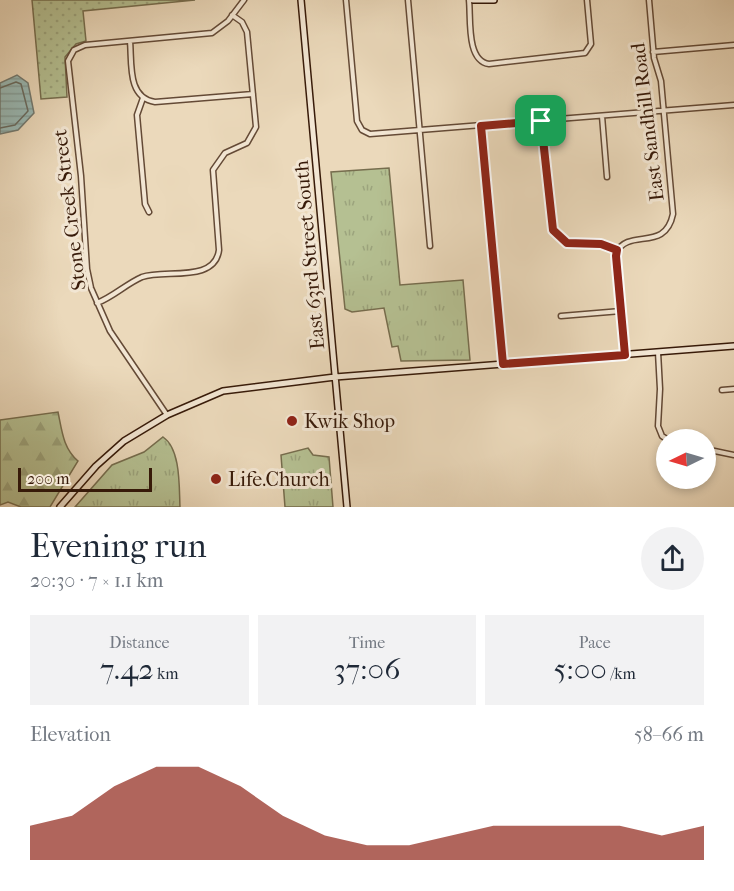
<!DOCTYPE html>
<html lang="en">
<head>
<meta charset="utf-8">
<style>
  body { margin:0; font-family:"IM FELL French Canon",serif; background:#f2f2f3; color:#1f2937; height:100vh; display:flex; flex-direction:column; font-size:22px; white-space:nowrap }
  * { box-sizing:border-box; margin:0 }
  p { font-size:20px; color:#747a83 }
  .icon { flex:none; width:33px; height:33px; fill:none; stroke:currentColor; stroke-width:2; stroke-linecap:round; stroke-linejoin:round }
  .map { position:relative; height:507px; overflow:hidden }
  .panel { display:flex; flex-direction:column; background:#fff; flex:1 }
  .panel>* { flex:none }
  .needle { width:39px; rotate:265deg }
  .controls { position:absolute; left:656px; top:429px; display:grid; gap:12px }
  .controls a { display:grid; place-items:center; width:60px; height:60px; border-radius:50%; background:#fff; box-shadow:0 3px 9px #0003; font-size:30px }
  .scale { position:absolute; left:18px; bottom:15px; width:134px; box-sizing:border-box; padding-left:6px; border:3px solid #371a09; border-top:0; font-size:16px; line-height:21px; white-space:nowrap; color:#371a09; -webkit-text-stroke:4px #f2e6d3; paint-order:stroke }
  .pin { position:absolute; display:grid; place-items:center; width:51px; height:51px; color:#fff; margin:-26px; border-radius:12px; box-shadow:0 3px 9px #0006 }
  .round { display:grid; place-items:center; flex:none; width:63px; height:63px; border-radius:32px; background:#f2f2f3 }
  .headline { display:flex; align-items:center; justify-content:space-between; height:102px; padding:0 30px }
  h1 { font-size:33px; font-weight:600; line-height:45px }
  .figures { display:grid; grid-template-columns:repeat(3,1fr); gap:9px; height:102px; padding:6px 30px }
  .figures div { display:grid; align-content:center; border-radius:0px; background:#f2f2f3; text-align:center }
  .figures b { font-size:30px; font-weight:600 }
  .figures small { font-size:16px; font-weight:400 }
  .figures p { font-size:16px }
  .chart { height:168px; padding:12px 30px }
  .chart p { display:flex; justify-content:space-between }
  .chart svg { width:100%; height:108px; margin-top:6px; fill:#8f2418; opacity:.7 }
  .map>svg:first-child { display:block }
  .grass { fill:url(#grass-tufts); stroke:#766d4e; stroke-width:1.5 }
  .forest { fill:url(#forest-firs); stroke:#766d4e; stroke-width:1.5 }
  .park { fill:url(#park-dots); stroke:#766d4e; stroke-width:1.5 }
  .water { fill:url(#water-rules); stroke:#727970; stroke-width:1.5 }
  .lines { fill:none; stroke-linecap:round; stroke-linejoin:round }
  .shore { stroke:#686a5f; stroke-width:1.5 }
  .street-casing { stroke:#644a36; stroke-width:7 }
  .secondary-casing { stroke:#371a09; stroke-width:8 }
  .street { stroke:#f2e6d3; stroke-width:4 }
  .secondary { stroke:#f2e6d3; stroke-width:5 }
  .route-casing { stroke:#fff; stroke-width:12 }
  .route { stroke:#8f2418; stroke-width:8 }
  .poi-dot { fill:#8f2418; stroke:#f2e6d3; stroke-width:2 }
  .labels { text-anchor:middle; stroke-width:6; stroke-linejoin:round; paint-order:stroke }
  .street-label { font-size:20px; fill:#371a09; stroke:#f2e6d3 }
  .poi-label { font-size:20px; fill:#371a09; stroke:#f2e6d3; text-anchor:start }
</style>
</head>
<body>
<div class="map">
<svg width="734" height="507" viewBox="0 0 734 507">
  <defs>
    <pattern id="grass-tufts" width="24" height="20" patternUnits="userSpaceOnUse" patternTransform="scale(1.5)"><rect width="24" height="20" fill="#b5c092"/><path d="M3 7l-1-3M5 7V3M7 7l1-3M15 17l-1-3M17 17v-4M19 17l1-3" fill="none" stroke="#9ca47d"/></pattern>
    <pattern id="forest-firs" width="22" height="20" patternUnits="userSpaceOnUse" patternTransform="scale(1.5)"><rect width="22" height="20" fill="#b5c092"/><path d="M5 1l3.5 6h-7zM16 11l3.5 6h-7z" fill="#9ca47d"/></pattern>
    <pattern id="park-dots" width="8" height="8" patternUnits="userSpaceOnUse" patternTransform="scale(1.5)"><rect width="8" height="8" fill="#b5c092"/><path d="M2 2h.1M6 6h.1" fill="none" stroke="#9ca47d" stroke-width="1.8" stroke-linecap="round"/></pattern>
    <pattern id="water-rules" width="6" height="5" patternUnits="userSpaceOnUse" patternTransform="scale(1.5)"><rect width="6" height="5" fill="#99b9b5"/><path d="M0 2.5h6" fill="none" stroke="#849e9a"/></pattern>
  </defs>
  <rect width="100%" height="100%" fill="#ebd9bb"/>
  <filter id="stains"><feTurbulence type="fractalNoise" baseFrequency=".00333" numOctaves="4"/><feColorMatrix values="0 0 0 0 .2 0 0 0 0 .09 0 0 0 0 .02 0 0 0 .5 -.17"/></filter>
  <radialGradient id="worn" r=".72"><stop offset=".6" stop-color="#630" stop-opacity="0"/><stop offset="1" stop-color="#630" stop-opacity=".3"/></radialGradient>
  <!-- grass -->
  <path class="grass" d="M 389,168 L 400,285 L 463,280 L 470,360 L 401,361 L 398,346 L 392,347 L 384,308 L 352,312 L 345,309 L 331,172 Z
    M 163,437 C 181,449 179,487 180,507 L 75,507 L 112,465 L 144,452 Z
    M 308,448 L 313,455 L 329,457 L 333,507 L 285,507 L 281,455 Z"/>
  <!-- forest -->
  <path class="forest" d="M 58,412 C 62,431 63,448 78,461 L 50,507 L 21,507 L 8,502 L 0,505 L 0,420 Z"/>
  <!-- park -->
  <path class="park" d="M 32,0 L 195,0 L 83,11 L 86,41 L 76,44 L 65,57 L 67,97 L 41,99 Z"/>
  <!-- water -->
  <path class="water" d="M 17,75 L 28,83 L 34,113 L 18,130 L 0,134 L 0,83 Z"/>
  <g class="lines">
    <!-- shore -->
    <path class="shore" d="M 0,88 L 16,82 L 21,84 L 28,111 L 15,125 L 0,128"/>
    <defs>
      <path id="street" d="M 346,0 L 357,121 L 362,130 L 370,134 L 734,105
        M 408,0 L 430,246
        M 469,0 C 471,18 466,61 489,64 L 585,53 L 591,44 L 587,0
        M 130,41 C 132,63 127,98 155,102 L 253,94
        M 653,52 L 734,45
        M 143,98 L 137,115 L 145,204 L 149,212
        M 602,116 L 607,177
        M 541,121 L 553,230 L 567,243 L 601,244 L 617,250
        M 481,126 L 503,364
        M 97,303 C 113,297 126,284 142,277 C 165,269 215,283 219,250 L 213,170 L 225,153 L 247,143 L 256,127 L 247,32 L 242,22 L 232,15
        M 561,316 L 621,311
        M 658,352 L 660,389 L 658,426 L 662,436 L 668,440
        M 625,355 L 616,253 C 629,227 665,253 673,214 L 661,81 L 654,58 L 649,0
        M 722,390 L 734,389
        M 167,415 L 110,331 L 91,288 L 87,269 L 81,176 L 68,61 L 74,50 L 85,45 L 212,33 L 228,21 L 244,0
        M 705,449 L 734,455"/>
      <path id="secondary" d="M 301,0 L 347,507
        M 473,0 L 494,0
        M 60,507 L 96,466 L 124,441 L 167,415 L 223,391 L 335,377 L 734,346"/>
    </defs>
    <!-- street casing -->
    <use href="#street" class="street-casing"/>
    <!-- secondary casing -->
    <use href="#secondary" class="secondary-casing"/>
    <!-- street -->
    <use href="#street" class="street"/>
    <!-- secondary -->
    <use href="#secondary" class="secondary"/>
  </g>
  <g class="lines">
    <defs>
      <path id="route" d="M 541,121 L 553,230 L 567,243 L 601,244 L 617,250 L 616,256 L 625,355 L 503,364 L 481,126 Z"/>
    </defs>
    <!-- route casing -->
    <use href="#route" class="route-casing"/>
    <!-- route -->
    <use href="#route" class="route"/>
  </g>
  <!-- markers -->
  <g class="poi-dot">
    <circle cx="292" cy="421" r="6"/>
    <circle cx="216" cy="479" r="6"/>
  </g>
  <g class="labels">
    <!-- street labels -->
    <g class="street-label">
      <text transform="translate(647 122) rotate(-97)" y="7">East Sandhill Road</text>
      <text transform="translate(69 210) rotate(-97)" y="7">Stone Creek Street</text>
      <text transform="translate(309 255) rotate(-95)" y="7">East 63rd Street South</text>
    </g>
    <!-- poi labels -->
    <g class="poi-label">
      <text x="304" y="428">Kwik Shop</text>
      <text x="228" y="486">Life.Church</text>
    </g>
  </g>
  <rect width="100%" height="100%" filter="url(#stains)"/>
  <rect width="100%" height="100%" fill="url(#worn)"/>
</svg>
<div class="controls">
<a><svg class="needle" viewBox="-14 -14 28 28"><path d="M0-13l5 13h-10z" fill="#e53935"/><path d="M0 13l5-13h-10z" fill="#747a83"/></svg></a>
</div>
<div class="scale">200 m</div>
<div class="pin" style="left:541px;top:121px;background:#1e9e55"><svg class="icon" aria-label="arrive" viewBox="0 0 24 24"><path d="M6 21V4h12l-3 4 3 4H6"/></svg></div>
</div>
<section class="panel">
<div class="headline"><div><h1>Evening run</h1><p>20:30 · 7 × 1.1 km</p></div><a class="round"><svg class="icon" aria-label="share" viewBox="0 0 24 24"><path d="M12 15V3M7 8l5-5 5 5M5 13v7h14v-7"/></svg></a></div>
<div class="figures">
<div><p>Distance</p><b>7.42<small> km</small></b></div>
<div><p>Time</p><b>37:06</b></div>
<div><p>Pace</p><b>5:00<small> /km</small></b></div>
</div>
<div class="chart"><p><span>Elevation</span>58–66 m</p>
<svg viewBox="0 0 160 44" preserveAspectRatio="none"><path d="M0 44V30L10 26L20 14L30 6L40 6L50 14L60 26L70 34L80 38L90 38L100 34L110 30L120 30L130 30L140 30L150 34L160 30V44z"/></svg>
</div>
</section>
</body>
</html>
